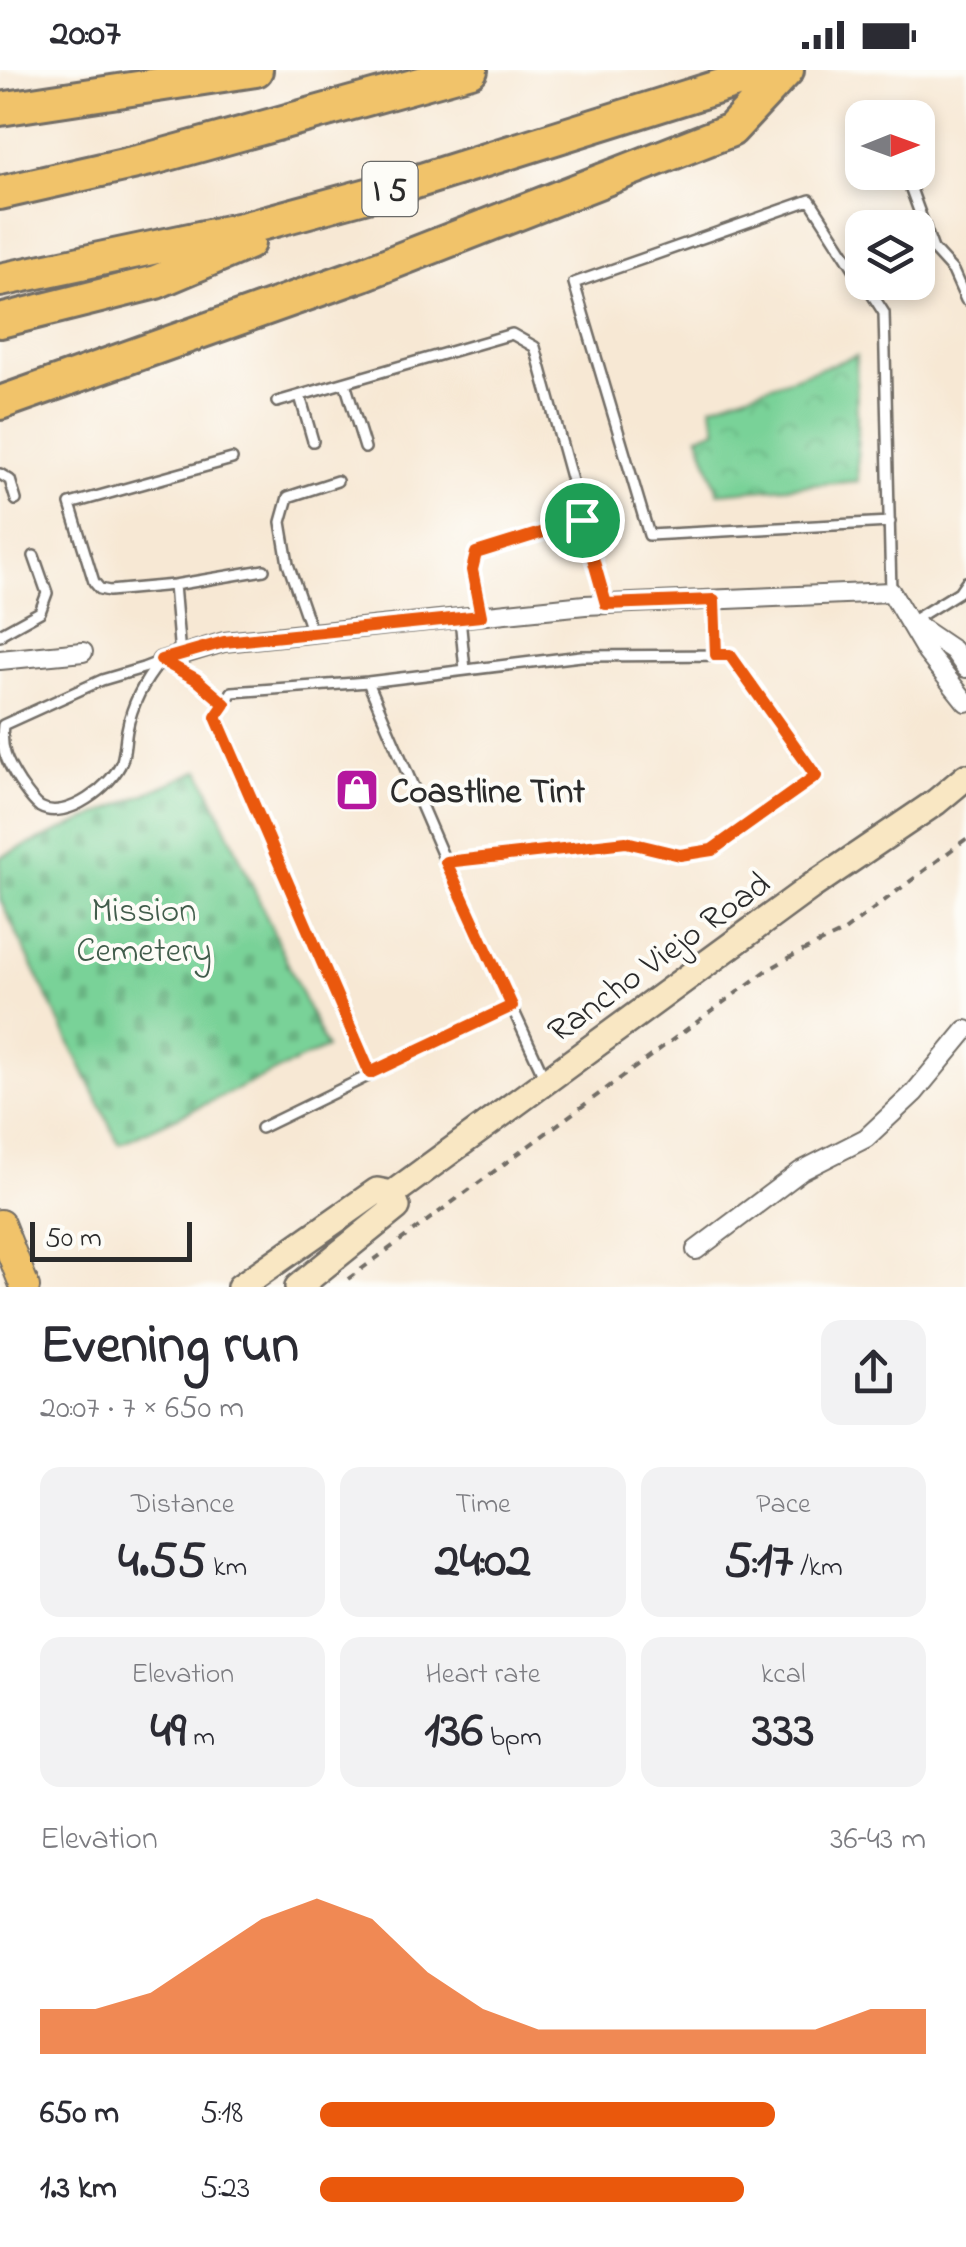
<!DOCTYPE html>
<html lang="en">
<head>
<meta charset="utf-8">
<style>
  body { margin:0; font-family:"Indie Flower",sans-serif; background:#f2f2f3; color:#2b2b33; height:100vh; display:flex; flex-direction:column; font-size:38px; white-space:nowrap }
  * { box-sizing:border-box; margin:0 }
  p { font-size:32px; color:#7c7c81 }
  .icon { flex:none; width:55px; height:55px; fill:none; stroke:currentColor; stroke-width:2; stroke-linecap:round; stroke-linejoin:round }
  .map { position:relative; height:1217px; overflow:hidden }
  .sheet { display:flex; flex-direction:column; background:#fff; flex:1 }
  .sheet>* { flex:none }
  .needle { width:65px; rotate:89deg }
  .buttons { position:absolute; left:845px; top:30px; display:grid; gap:20px }
  .buttons a { display:grid; place-items:center; width:90px; height:90px; border-radius:20px; background:#fff; box-shadow:0 5px 15px #0003; font-size:50px }
  .scale { position:absolute; left:30px; bottom:25px; width:162px; box-sizing:border-box; padding-left:10px; border:5px solid #2b2b2b; border-top:0; font-size:28px; line-height:35px; white-space:nowrap; color:#2b2b2b; -webkit-text-stroke:8px #fdfcf7; paint-order:stroke }
  .pin { position:absolute; display:grid; place-items:center; width:85px; height:85px; color:#fff; margin:-42px; border:5px solid #fff; border-radius:50%; box-shadow:0 2px 10px #0007 }
  .round { display:grid; place-items:center; flex:none; width:105px; height:105px; border-radius:20px; background:#f2f2f3 }
  .headline { display:flex; align-items:center; justify-content:space-between; height:170px; padding:0 40px }
  h1 { font-size:55px; font-weight:700; line-height:75px }
  .figures { display:grid; grid-template-columns:repeat(3,1fr); gap:15px; height:170px; padding:10px 40px }
  .figures div { display:grid; align-content:center; border-radius:20px; background:#f2f2f3; text-align:center }
  .figures b { font-size:50px; font-weight:700 }
  .figures small { font-size:28px; font-weight:400 }
  .figures p { font-size:28px }
  .chart { height:280px; padding:20px 40px }
  .chart p { display:flex; justify-content:space-between }
  .chart svg { width:100%; height:180px; margin-top:10px; fill:#ea580c; opacity:.7 }
  ul { padding:0 40px; list-style:none; font-size:32px }
  li { display:grid; grid-template-columns:160px 120px 1fr; align-items:center; height:75px }
  li i { height:25px; border-radius:12px; background:#ea580c }
  .status { display:flex; justify-content:space-between; align-items:center; height:70px; padding:0 50px; background:#fff; direction:ltr }
  .status svg { height:28px; fill:currentColor }
  .map>svg:first-child { display:block }
  .cemetery { fill:url(#cemetery-stones); stroke:#527e62; stroke-width:2.5 }
  .park { fill:url(#park-crowns); stroke:#527e62; stroke-width:2.5 }
  .lines { fill:none; stroke-linecap:round; stroke-linejoin:round }
  .service-casing { stroke:#726d66; stroke-width:14 }
  .minor-casing { stroke:#726d66; stroke-width:22 }
  .secondary-casing { stroke:#726d66; stroke-width:30 }
  .primary-casing { stroke:#726d66; stroke-width:32 }
  .motorway-casing { stroke:#726d66; stroke-width:38 }
  .path { stroke:#726d66; stroke-width:4; stroke-dasharray:8 8; stroke-linecap:butt }
  .service { stroke:#fff; stroke-width:9 }
  .minor { stroke:#fff; stroke-width:18 }
  .secondary { stroke:#f9e7c3; stroke-width:25 }
  .primary { stroke:#f1c36a; stroke-width:28 }
  .motorway { stroke:#f1c36a; stroke-width:32 }
  .route-casing { stroke:#fff; stroke-width:20 }
  .route { stroke:#ea580c; stroke-width:12 }
  .labels { text-anchor:middle; stroke-width:8; stroke-linejoin:round; paint-order:stroke }
  .shield { fill:#fdfcf7; stroke:#6a6a68; stroke-width:2.5 }
  .shield-label { font-size:32px; font-weight:bold; fill:#2b2b2b }
  .poi-label { font-size:35px; font-weight:bold; fill:#2b2b2b; stroke:#fdfcf7; text-anchor:start }
  .park-label { font-size:35px; fill:#425d4c; stroke:#fdfcf7 }
  .street-label { font-size:35px; fill:#2b2b2b; stroke:#fdfcf7 }
</style>
</head>
<body>
<div class="status"><b>20:07</b><svg viewBox="0 0 49 12"><path d="M0 12V9h3v3zM5 12V6h3v6zM10 12V3h3v9zM15 12V0h3v12zM26 1h20v11H26zM47 4h2v5h-2z"/></svg></div>
<div class="map">
<svg width="966" height="1217" viewBox="0 0 966 1217">
  <defs>
    <pattern id="cemetery-stones" width="16" height="16" patternUnits="userSpaceOnUse" patternTransform="scale(2.5)"><rect width="16" height="16" fill="#79d298"/><path d="M2 7V4a2 2 0 0 1 4 0v3zM10 15v-3a2 2 0 0 1 4 0v3z" fill="#69b483"/></pattern>
    <pattern id="park-crowns" width="20" height="18" patternUnits="userSpaceOnUse" patternTransform="scale(2.5)"><rect width="20" height="18" fill="#79d298"/><path d="M2 6a3 3 0 1 1 6 0M12 15a3 3 0 1 1 6 0" fill="none" stroke="#69b483"/></pattern>
  </defs>
  <rect width="100%" height="100%" fill="#fdfcf7"/>
  <filter id="ink" filterUnits="userSpaceOnUse"><feTurbulence type="fractalNoise" baseFrequency=".01" numOctaves="2"/><feDisplacementMap in="SourceGraphic" scale="20" xChannelSelector="R" yChannelSelector="G"/><feConvolveMatrix kernelMatrix="1 2 1 2 8 2 1 2 1" color-interpolation-filters="sRGB"/></filter>
  <filter id="wash" filterUnits="userSpaceOnUse"><feTurbulence type="fractalNoise" baseFrequency=".0048" numOctaves="4" result="noise"/><feDisplacementMap in="SourceGraphic" scale="40" xChannelSelector="R" yChannelSelector="G"/><feGaussianBlur stdDeviation="2.25" result="paint"/><feColorMatrix in="noise" values="0 0 0 0 0 0 0 0 0 0 0 0 0 0 0 0 0 1.4 0 .05"/><feComposite in="paint" operator="in"/></filter>
  <g filter="url(#wash)">
    <rect width="100%" height="100%" fill="#f7e8d4"/>
    <!-- cemetery -->
    <path class="cemetery" d="M 200,700 L 326,978 L 119,1074 L 0,829 L 0,787 Z"/>
    <!-- park -->
    <path class="park" d="M 856,286 L 858,411 L 718,423 L 699,366 L 717,359 L 711,336 Z"/>
  </g>
  <g filter="url(#ink)">
    <g class="lines">
      <defs>
        <path id="service" d="M 908,111 L 933,179 L 953,201 L 966,230
          M 862,211 L 810,130 L 574,213 L 649,465 L 890,452
          M 864,212 L 884,243 L 891,522
          M 345,313 L 365,378
          M 300,326 L 313,371
          M 277,332 L 512,264 L 535,277 L 606,534
          M 0,404 L 10,410 L 16,430
          M 174,515 L 264,500
          M 714,530 L 716,585
          M 481,546 L 472,500 L 476,483 L 582,450
          M 460,548 L 465,600
          M 912,551 L 959,522 L 966,512
          M 312,563 L 288,494 L 281,452 L 288,427 L 337,411
          M 0,566 L 2,563 L 40,542 L 47,523 L 34,486
          M 180,585 L 174,515 L 109,521 L 100,519 L 94,512 L 70,434 L 232,389
          M 161,591 C 144,611 132,634 127,660 C 125,670 125,682 122,691 C 113,715 66,752 40,737 C 33,732 25,720 20,713 C 7,693 0,679 3,655 L 102,610 L 143,598 Z
          M 163,592 L 196,609 L 225,633
          M 368,612 L 581,586 L 730,585 L 816,706 L 712,780 L 679,785 L 627,772 L 446,793
          M 370,1003 L 216,647 L 232,622 L 368,612 L 446,793 L 545,1009
          M 261,1058 L 512,936"/>
        <path id="minor" d="M 916,555 L 953,580 L 966,598
          M 0,590 L 83,582
          M 161,591 L 224,572 L 585,535 L 891,522 L 927,583 L 966,632
          M 696,1180 L 801,1101 L 866,1068 L 914,1023 L 966,960"/>
        <path id="secondary" d="M 240,1217 L 377,1121 L 392,1124 L 812,816 L 936,732 L 966,707
          M 298,1217 L 397,1137 L 392,1124"/>
        <path id="primary" d="M 0,1154 L 25,1217"/>
        <path id="motorway" d="M 0,39 L 256,0
          M 0,123 L 150,89 L 471,0
          M 0,210 L 242,159 L 412,113 L 772,0
          M 0,251 L 156,212 L 248,173
          M 0,333 L 363,204 L 731,60 L 787,0"/>
      </defs>
      <!-- service casing -->
      <use href="#service" class="service-casing"/>
      <!-- minor casing -->
      <use href="#minor" class="minor-casing"/>
      <!-- secondary casing -->
      <use href="#secondary" class="secondary-casing"/>
      <!-- primary casing -->
      <use href="#primary" class="primary-casing"/>
      <!-- motorway casing -->
      <use href="#motorway" class="motorway-casing"/>
      <!-- path -->
      <path class="path" d="M 348,1209 L 766,901 L 794,885 L 843,862 L 966,769"/>
      <!-- service -->
      <use href="#service" class="service"/>
      <!-- minor -->
      <use href="#minor" class="minor"/>
      <!-- secondary -->
      <use href="#secondary" class="secondary"/>
      <!-- primary -->
      <use href="#primary" class="primary"/>
      <!-- motorway -->
      <use href="#motorway" class="motorway"/>
    </g>
  </g>
  <g class="lines" filter="url(#ink)">
    <defs>
      <path id="route" d="M 582,450 L 606,534 L 714,530 L 716,585 L 730,585 L 816,706 L 712,780 L 680,785 L 626,772 L 446,792 L 512,936 L 370,1003 L 216,647 L 225,634 L 196,609 L 161,590 L 224,572 L 481,546 L 472,500 L 476,483 Z"/>
    </defs>
    <!-- route casing -->
    <use href="#route" class="route-casing"/>
    <!-- route -->
    <use href="#route" class="route"/>
  </g>
  <!-- icons -->
  <defs>
    <symbol id="shop-square" viewBox="-11 -11 22 22"><rect x="-9" y="-9" width="18" height="18" rx="4" fill="#b5179e" stroke="#fdfcf7"/><path d="M-5-2.5h2.3a2.7 3.5 0 0 1 5.4 0H5L5.5 6h-11ZM-1.5-2.5h3a1.5 2.3 0 0 0-3 0Z" fill="#fff"/></symbol>
  </defs>
  <g fill-rule="evenodd">
    <use href="#shop-square" x="332" y="695" width="50" height="50"/>
  </g>
  <g class="labels">
    <!-- shield labels -->
    <rect class="shield" x="362.5" y="92" width="55" height="54" rx="8"/>
    <g class="shield-label">
      <text x="390" y="130">I 5</text>
    </g>
    <!-- poi labels -->
    <g class="poi-label">
      <text x="390" y="732">Coastline Tint</text>
    </g>
    <!-- park labels -->
    <g class="park-label">
      <text x="144" y="851">Mission<tspan x="144" dy="40">Cemetery</tspan></text>
    </g>
    <!-- street labels -->
    <g class="street-label">
      <text transform="translate(658 886) rotate(-36)" y="12">Rancho Viejo Road</text>
    </g>
  </g>
</svg>
<div class="buttons">
<a><svg class="needle" viewBox="-14 -14 28 28"><path d="M0-13l5 13h-10z" fill="#e53935"/><path d="M0 13l5-13h-10z" fill="#7c7c81"/></svg></a>
<a><svg class="icon" aria-label="layers" viewBox="0 0 24 24"><path d="M12 4l9 5-9 5-9-5zM3 14l9 5 9-5"/></svg></a>
</div>
<div class="scale">50 m</div>
<div class="pin" style="left:582px;top:450px;background:#1e9e55"><svg class="icon" aria-label="arrive" viewBox="0 0 24 24"><path d="M6 21V4h12l-3 4 3 4H6"/></svg></div>
</div>
<section class="sheet">
<div class="headline"><div><h1>Evening run</h1><p>20:07 · 7 × 650 m</p></div><a class="round"><svg class="icon" aria-label="share" viewBox="0 0 24 24"><path d="M12 15V3M7 8l5-5 5 5M5 13v7h14v-7"/></svg></a></div>
<div class="figures">
<div><p>Distance</p><b>4.55<small> km</small></b></div>
<div><p>Time</p><b>24:02</b></div>
<div><p>Pace</p><b>5:17<small> /km</small></b></div>
</div>
<div class="figures">
<div><p>Elevation</p><b>49<small> m</small></b></div>
<div><p>Heart rate</p><b>136<small> bpm</small></b></div>
<div><p>kcal</p><b>333</b></div>
</div>
<div class="chart"><p><span>Elevation</span>36–43 m</p>
<svg viewBox="0 0 160 44" preserveAspectRatio="none"><path d="M0 44V33L10 33L20 29L30 20L40 11L50 6L60 11L70 24L80 33L90 38L100 38L110 38L120 38L130 38L140 38L150 33L160 33V44z"/></svg>
</div>
<ul>
<li><b>650 m</b>5:18<i style="width:75%"></i></li>
<li><b>1.3 km</b>5:23<i style="width:70%"></i></li>
</ul>
</section>
</body>
</html>
